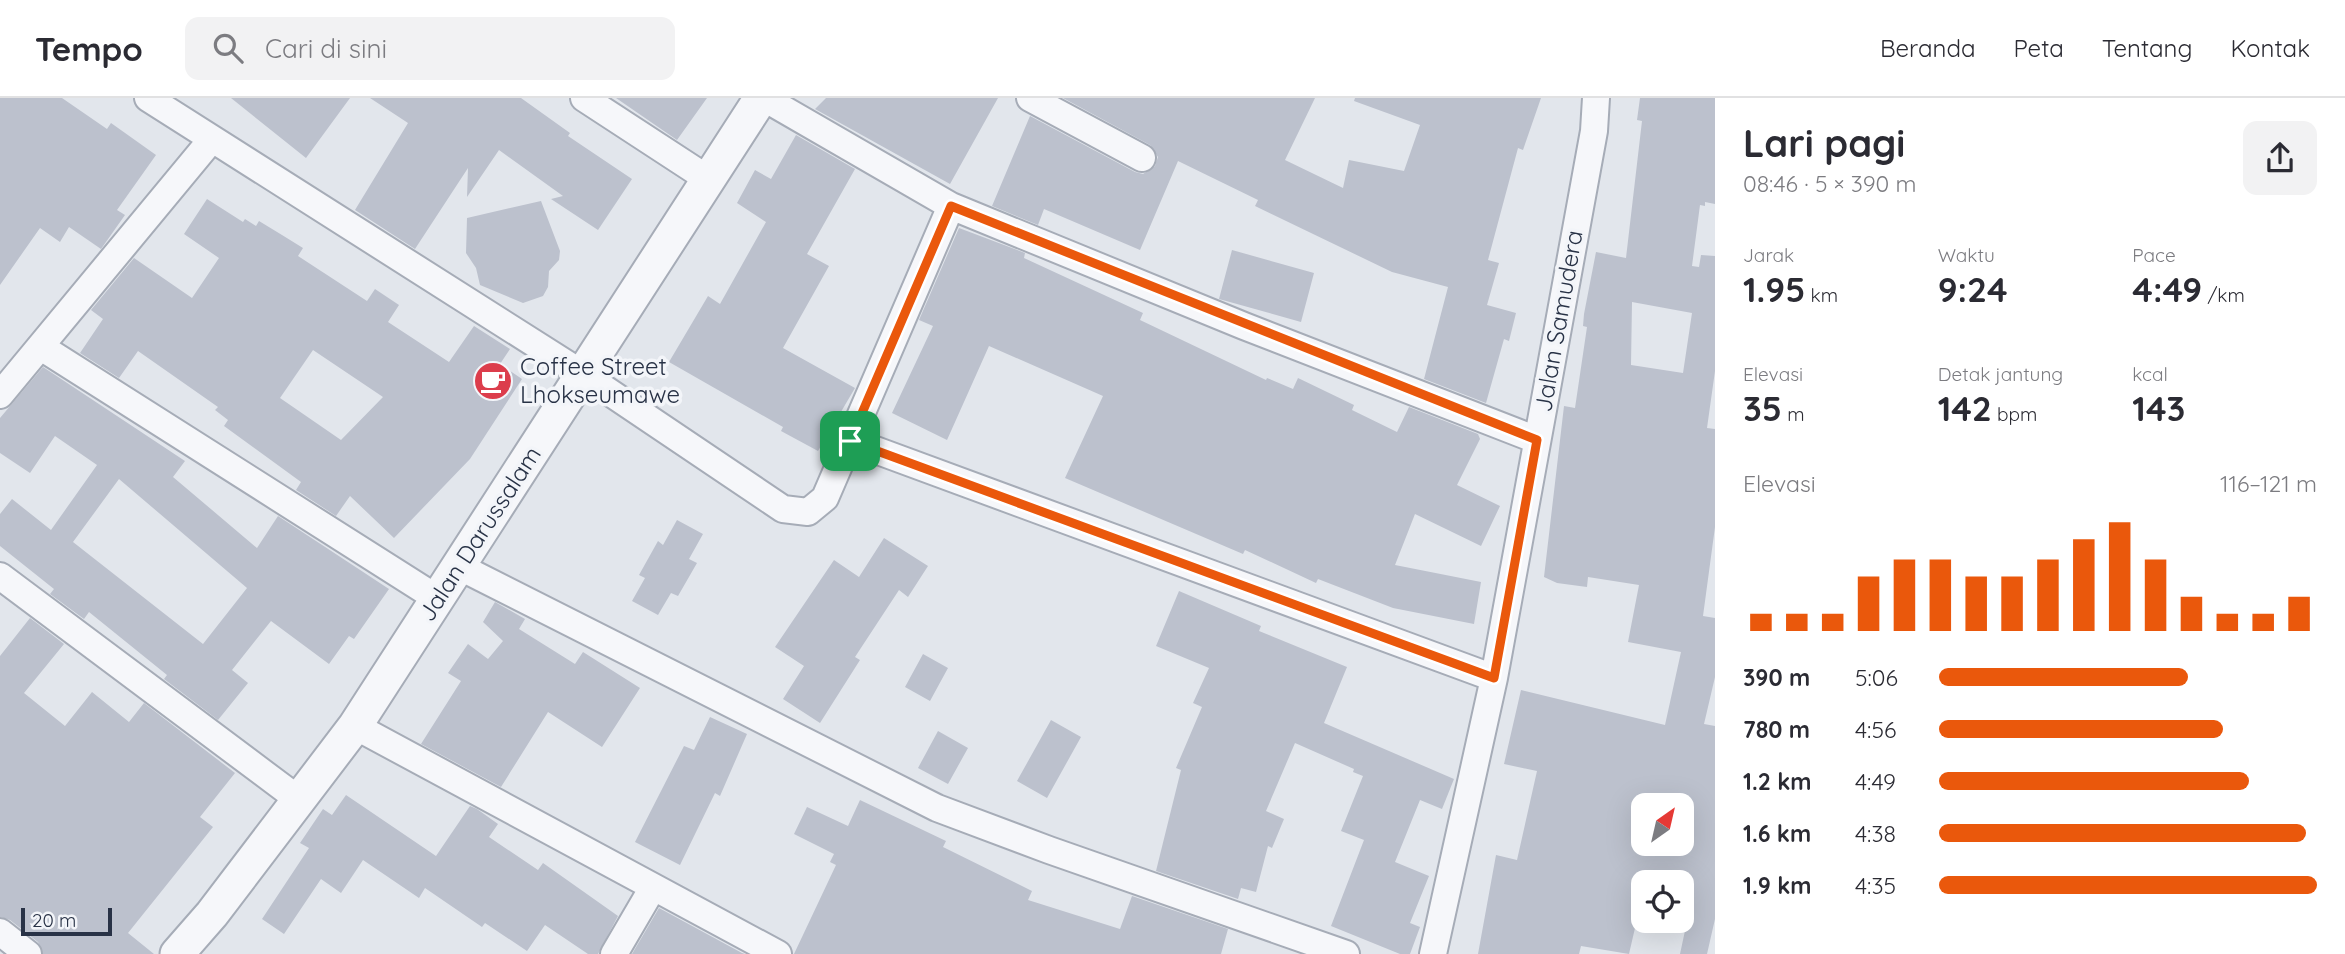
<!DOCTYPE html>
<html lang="id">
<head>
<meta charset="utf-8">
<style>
  body { margin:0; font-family:Quicksand,sans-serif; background:#f2f2f3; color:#2b2b33; height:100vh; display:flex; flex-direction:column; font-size:26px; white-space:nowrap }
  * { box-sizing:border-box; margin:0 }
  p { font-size:23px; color:#7c7c81 }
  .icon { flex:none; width:38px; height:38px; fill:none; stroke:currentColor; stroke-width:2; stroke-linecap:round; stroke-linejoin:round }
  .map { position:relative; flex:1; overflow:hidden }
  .details { display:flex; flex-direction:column; background:#fff; width:630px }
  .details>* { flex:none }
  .needle { width:46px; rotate:34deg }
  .buttons { position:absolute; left:1631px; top:695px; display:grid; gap:14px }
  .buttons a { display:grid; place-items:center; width:63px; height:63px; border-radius:14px; background:#fff; box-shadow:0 7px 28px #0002; font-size:35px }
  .scale { position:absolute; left:21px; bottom:18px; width:91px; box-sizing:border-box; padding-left:7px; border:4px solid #283246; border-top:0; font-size:19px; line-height:24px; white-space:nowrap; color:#283246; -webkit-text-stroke:5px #f3f5f9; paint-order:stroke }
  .pin { position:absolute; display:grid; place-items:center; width:60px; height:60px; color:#fff; margin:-30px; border-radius:14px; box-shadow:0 4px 10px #0006 }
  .round { display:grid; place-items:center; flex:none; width:74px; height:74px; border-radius:14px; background:#f2f2f3 }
  .overview { display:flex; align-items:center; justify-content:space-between; height:119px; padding:0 28px }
  h1 { font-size:38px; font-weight:700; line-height:52px }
  .metrics { display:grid; grid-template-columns:repeat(3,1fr); gap:10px; height:119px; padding:7px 28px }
  .metrics div { display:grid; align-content:center }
  .metrics b { font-size:35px; font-weight:700 }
  .metrics small { font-size:19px; font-weight:400 }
  .metrics p { font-size:19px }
  .chart { height:196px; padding:14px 28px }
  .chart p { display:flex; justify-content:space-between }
  .chart svg { width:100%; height:126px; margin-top:7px; stroke:#ea580c; stroke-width:6 }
  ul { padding:0 28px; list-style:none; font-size:23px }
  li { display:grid; grid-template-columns:112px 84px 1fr; align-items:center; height:52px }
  li i { height:18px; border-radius:9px; background:#ea580c }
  header { display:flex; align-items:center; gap:42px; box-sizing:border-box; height:98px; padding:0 35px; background:#fff; border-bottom:2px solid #e1e1e2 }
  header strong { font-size:33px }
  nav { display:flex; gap:38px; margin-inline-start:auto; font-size:24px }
  .search { width:490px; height:63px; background:#f2f2f3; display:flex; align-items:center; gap:18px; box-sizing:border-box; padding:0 24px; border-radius:14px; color:#7c7c81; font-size:26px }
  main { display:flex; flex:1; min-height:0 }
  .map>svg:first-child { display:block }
  .building { fill:#bcc1cd; fill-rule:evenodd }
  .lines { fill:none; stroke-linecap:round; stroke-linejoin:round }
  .minor-casing { stroke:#a6acb7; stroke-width:30 }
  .tertiary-casing { stroke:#a6acb7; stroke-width:37 }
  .minor { stroke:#f6f7fa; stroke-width:26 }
  .tertiary { stroke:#f6f7fa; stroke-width:33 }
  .route-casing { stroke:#fff; stroke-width:14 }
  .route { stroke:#ea580c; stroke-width:9 }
  .labels { text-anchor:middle; stroke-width:7; stroke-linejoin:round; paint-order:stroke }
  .street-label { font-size:24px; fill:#283246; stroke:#f3f5f9 }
  .poi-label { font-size:24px; fill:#283246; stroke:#f3f5f9; text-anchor:start }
</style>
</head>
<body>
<header>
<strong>Tempo</strong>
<div class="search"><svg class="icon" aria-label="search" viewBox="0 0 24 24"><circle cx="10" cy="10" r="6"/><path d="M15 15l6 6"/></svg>Cari di sini</div>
<nav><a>Beranda</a><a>Peta</a><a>Tentang</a><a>Kontak</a></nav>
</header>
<main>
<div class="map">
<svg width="1715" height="856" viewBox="0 0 1715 856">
  <rect width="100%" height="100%" fill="#e2e6ec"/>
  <!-- building -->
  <path class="building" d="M 0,0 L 62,0 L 107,31 L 111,25 L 156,57 L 117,112 L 125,117 L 101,151 L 69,129 L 60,144 L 40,130 L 0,187 Z
    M 231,0 L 350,0 L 306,60 Z
    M 370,0 L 521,0 L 570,35 L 568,38 L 632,81 L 598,132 L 551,101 L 563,98 L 499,52 L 467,99 L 468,70 L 415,151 L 355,112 L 408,25 Z
    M 616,0 L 707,0 L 677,42 Z
    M 826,0 L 998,0 L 950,86 L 815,11 Z
    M 1063,0 L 1315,0 L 1285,62 L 1343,90 L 1349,62 L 1404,73 L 1420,27 L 1354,3 L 1355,0 L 1541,0 L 1523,52 L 1518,50 L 1488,162 L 1499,165 L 1487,207 L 1516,215 L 1509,243 L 1504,241 L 1486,305 L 1424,281 L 1448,189 L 1392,174 L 1255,108 L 1258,102 L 1178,63 L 1140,152 L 1044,111 L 1038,127 L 992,108 L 1030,18 L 1135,74 L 1143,76 L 1155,68 L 1158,59 L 1150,47 Z
    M 1640,0 L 1715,0 L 1715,106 L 1705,104 L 1705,108 L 1700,107 L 1692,168 L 1699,169 L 1701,157 L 1715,158 L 1715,273 L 1707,330 L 1715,331 L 1715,429 L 1703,518 L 1715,520 L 1715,579 L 1704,626 L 1715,628 L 1715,821 L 1707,856 L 1680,856 L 1686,828 L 1662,822 L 1682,822 L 1682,784 L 1643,784 L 1643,818 L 1638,817 L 1629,856 L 1581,848 L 1579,856 L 1478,856 L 1496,757 L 1517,762 L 1537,673 L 1504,666 L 1521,592 L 1665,627 L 1681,554 L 1628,544 L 1639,487 L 1588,479 L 1587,489 L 1557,485 L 1544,479 L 1564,308 L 1575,310 L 1587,229 L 1583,228 L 1584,216 L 1596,154 L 1626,160 L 1642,23 L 1637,22 ZM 1632,204 L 1692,215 L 1683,275 L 1631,267 ZM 1643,707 L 1682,707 L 1682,746 L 1643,746 Z
    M 796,37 L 855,71 L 807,156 L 829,168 L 783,250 L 855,290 L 818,353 L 781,333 L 783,329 L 669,264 L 708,198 L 720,206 L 766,124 L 737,105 L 755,72 L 771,81 Z
    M 207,101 L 243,124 L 245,121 L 256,128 L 259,123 L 282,137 L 303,150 L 298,158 L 367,203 L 375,191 L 399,207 L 388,224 L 449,264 L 474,228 L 510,251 L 500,266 L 522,281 L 470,361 L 394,440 L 350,398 L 336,418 L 296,392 L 301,384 L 224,328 L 228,322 L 215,312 L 218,309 L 138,253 L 119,280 L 80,255 L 103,221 L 91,212 L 134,160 L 192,200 L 219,160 L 184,136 ZM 313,252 L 383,299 L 341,342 L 280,300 Z
    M 541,103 L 560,153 L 559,162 L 549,173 L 548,189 L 543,198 L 523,205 L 480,187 L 476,170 L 466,155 L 467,120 Z
    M 959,130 L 1025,155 L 1024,160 L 1143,215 L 1140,222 L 1266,282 L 1267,280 L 1293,291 L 1298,280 L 1354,307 L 1352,312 L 1397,334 L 1409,309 L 1478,336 L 1480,341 L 1457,387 L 1500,408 L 1481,448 L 1415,416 L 1395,467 L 1481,484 L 1474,526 L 1393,510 L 1318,481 L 1316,485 L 1245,452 L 1243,456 L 1065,380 L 1103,298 L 989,248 L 947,342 L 892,315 L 933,228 L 919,222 Z
    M 1232,152 L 1314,175 L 1301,224 L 1219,201 Z
    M 43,269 L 185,363 L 173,379 L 257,450 L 278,418 L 389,491 L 354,541 L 349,538 L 329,566 L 271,523 L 232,572 L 248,585 L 218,622 L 164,581 L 167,577 L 89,514 L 84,521 L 50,496 L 54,491 L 0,448 L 0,416 L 12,401 L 51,432 L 97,367 L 55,338 L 30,375 L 0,355 L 0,320 ZM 119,381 L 247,490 L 203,546 L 73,444 Z
    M 677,422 L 703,436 L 689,461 L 697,465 L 678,498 L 671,495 L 658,517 L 632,503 L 645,480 L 639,477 L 658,443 L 663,447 Z
    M 884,440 L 928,468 L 908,499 L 899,492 L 855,559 L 860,562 L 820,625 L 783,601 L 804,568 L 775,549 L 834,462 L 859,479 Z
    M 1179,493 L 1261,528 L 1259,533 L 1347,569 L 1324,625 L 1454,681 L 1442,711 L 1420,702 L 1395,764 L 1429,778 L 1410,825 L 1420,829 L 1410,856 L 1400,856 L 1331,828 L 1364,742 L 1341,733 L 1363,678 L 1353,674 L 1354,671 L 1295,645 L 1266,713 L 1284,721 L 1272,750 L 1268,748 L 1256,794 L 1241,790 L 1238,801 L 1156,773 L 1181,672 L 1176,670 L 1202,609 L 1193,605 L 1209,570 L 1156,548 Z
    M 495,504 L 525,521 L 519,531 L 575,566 L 583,554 L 640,590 L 602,649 L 548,614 L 501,689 L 421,646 L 461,583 L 448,575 L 468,546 L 488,561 L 503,543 L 483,524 Z
    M 30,520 L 64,546 L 24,595 L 65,628 L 92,594 L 129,624 L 144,605 L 235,675 L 200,719 L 213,729 L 128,835 L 154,856 L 43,856 L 38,844 L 10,822 L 0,819 L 0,558 Z
    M 923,556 L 948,570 L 930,603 L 905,589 Z
    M 710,619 L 747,636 L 720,698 L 715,695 L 680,767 L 635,744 L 684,648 L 694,652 Z
    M 1051,622 L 1081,639 L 1047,700 L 1017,683 Z
    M 938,633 L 968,650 L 948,686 L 918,670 Z
    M 346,697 L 436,758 L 470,708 L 477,711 L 498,726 L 489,739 L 538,772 L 543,765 L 618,818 L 598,856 L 588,856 L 545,827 L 527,853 L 485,825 L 482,829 L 425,790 L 419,800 L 363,762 L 341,795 L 321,781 L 284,836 L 262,821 L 309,750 L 300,745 L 323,711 L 332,717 Z
    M 860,702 L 946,743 L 943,749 L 1032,793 L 1028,802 L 1120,831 L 1132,798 L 1228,831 L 1221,856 L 794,856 L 836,767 L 830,764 L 834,756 L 794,736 L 807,709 L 848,728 Z
    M 659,810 L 742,855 L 745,856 L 632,856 Z"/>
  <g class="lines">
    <defs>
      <path id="minor" d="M 148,0 L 584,277 L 783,411 L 808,414 L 825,400 L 951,108
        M 584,0 L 708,81
        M 764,0 L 951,108 L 1244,228 L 1537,342
        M 1030,0 L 1142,60
        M 41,249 L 438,501
        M 0,297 L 212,41
        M 851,343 L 1494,580
        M 458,468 L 937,710 L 1049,752 L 1346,856
        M 0,478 L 298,701
        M 355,628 L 778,856
        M 0,834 L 28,856
        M 614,856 L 652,791
        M 1433,856 L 1494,580 L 1594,33 L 1596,0"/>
      <path id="tertiary" d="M 177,856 L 212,816 L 355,628 L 761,0"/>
    </defs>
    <!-- minor casing -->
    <use href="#minor" class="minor-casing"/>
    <!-- tertiary casing -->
    <use href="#tertiary" class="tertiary-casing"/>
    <!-- minor -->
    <use href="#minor" class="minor"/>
    <!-- tertiary -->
    <use href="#tertiary" class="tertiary"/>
  </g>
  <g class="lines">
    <defs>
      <path id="route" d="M 951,108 L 1537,342 L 1494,580 L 850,343 Z"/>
    </defs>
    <!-- route casing -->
    <use href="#route" class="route-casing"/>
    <!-- route -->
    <use href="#route" class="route"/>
  </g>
  <!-- icons -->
  <defs>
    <symbol id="cafe-disc" viewBox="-11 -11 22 22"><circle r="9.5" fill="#dc3d4c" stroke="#f3f5f9"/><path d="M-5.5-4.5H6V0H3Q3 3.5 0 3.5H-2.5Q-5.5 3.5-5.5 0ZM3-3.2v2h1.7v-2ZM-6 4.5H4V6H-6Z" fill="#fff"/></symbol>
  </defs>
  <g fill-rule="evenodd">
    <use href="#cafe-disc" x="471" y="261" width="44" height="44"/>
  </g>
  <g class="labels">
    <!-- street labels -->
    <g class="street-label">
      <text transform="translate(1559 223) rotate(-80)" y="8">Jalan Samudera</text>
      <text transform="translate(480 436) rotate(-57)" y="8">Jalan Darussalam</text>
    </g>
    <!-- poi labels -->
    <g class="poi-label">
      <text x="520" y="277">Coffee Street<tspan x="520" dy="28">Lhokseumawe</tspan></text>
    </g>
  </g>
</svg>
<div class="buttons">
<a><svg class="needle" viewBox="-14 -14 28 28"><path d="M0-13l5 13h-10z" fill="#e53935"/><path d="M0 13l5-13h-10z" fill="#7c7c81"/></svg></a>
<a><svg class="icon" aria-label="locate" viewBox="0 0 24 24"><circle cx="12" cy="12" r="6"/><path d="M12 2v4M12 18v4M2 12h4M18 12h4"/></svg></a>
</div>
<div class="scale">20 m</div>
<div class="pin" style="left:850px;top:343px;background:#1e9e55"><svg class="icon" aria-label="arrive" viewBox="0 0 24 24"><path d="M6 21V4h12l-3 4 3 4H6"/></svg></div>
</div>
<section class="details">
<div class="overview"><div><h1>Lari pagi</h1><p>08:46 · 5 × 390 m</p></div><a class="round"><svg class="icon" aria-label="share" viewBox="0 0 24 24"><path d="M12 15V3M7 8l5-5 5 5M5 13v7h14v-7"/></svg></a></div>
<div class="metrics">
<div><p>Jarak</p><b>1.95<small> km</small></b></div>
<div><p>Waktu</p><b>9:24</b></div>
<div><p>Pace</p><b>4:49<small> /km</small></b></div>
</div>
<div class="metrics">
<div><p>Elevasi</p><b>35<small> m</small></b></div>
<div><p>Detak jantung</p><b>142<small> bpm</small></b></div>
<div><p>kcal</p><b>143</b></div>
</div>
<div class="chart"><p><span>Elevasi</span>116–121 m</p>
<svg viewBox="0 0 160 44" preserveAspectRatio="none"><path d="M5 44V38M15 44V38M25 44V38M35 44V25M45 44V19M55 44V19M65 44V25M75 44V25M85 44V19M95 44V12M105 44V6M115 44V19M125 44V32M135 44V38M145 44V38M155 44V32"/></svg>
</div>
<ul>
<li><b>390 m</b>5:06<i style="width:66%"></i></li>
<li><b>780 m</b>4:56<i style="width:75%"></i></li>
<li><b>1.2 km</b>4:49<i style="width:82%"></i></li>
<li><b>1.6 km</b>4:38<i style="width:97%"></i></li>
<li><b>1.9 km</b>4:35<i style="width:100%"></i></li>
</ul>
</section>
</main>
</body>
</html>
